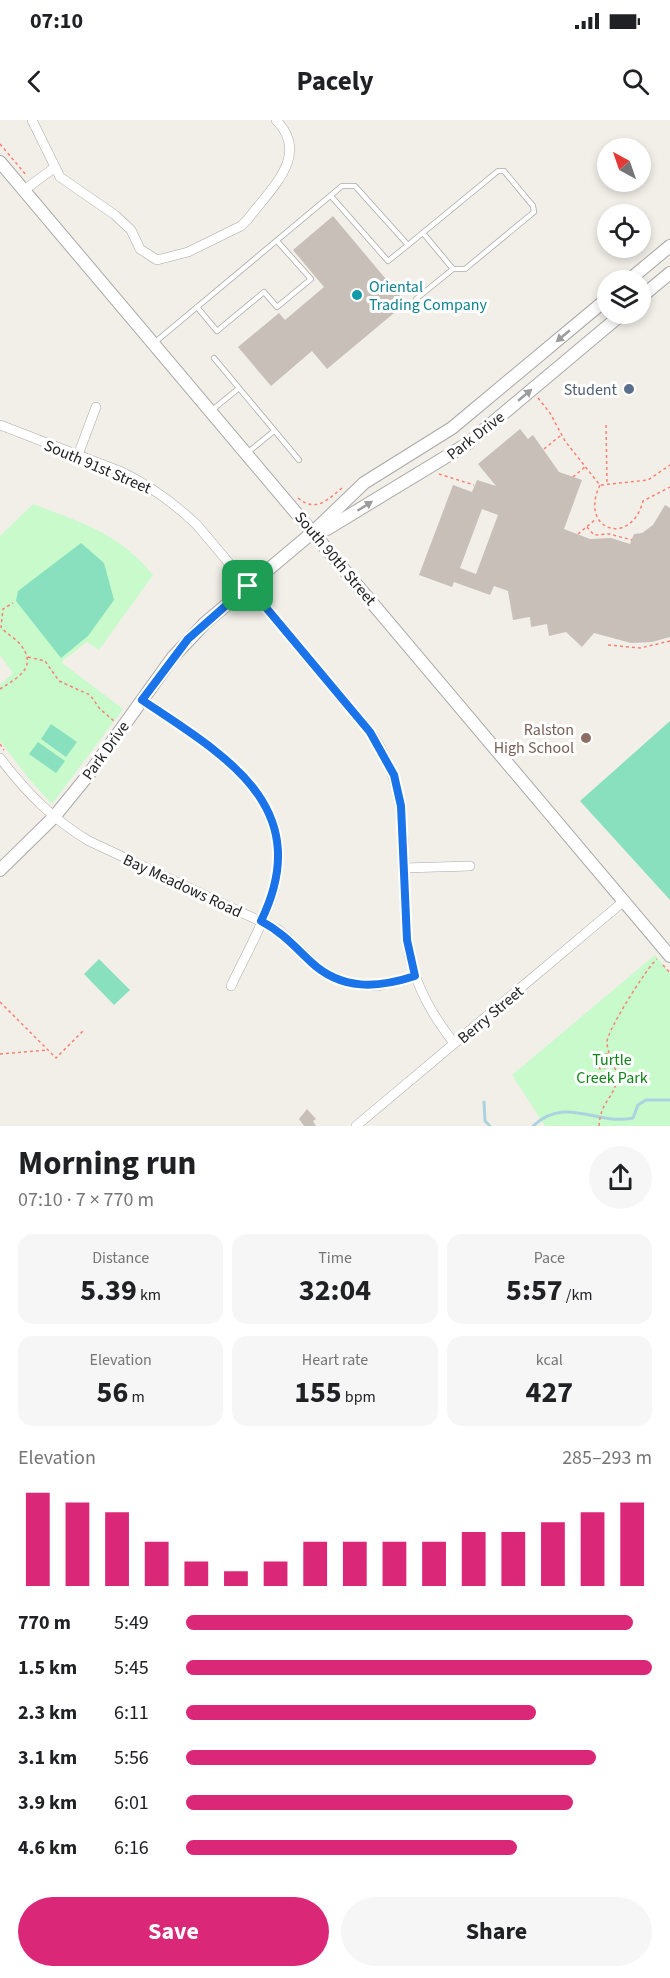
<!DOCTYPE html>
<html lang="en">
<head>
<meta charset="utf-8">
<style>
  body { margin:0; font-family:"Source Sans 3",sans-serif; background:#f6f6f6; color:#202124; height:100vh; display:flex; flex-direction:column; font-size:22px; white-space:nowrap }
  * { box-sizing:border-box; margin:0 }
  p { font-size:20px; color:#757577 }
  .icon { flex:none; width:33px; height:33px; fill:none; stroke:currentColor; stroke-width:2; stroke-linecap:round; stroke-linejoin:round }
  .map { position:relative; height:1006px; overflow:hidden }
  .details { display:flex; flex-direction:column; background:#fff; flex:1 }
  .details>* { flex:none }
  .needle { width:39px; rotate:320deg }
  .buttons { position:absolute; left:597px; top:18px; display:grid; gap:12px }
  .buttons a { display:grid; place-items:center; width:54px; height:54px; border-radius:50%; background:#fff; box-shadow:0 3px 9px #0003; font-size:30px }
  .pin { position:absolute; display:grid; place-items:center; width:51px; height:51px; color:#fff; margin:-26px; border-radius:12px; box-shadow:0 3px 9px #0006 }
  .round { display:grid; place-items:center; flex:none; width:63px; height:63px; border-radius:32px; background:#f6f6f6 }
  .summary { display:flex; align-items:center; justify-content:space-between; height:102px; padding:0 18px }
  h1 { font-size:33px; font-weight:700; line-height:45px }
  .figures { display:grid; grid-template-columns:repeat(3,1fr); gap:9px; height:102px; padding:6px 18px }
  .figures div { display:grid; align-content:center; border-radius:15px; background:#f6f6f6; text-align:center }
  .figures b { font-size:30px; font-weight:700 }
  .figures small { font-size:16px; font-weight:400 }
  .figures p { font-size:16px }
  .chart { height:168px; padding:12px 18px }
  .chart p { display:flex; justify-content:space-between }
  .chart svg { width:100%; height:108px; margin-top:6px; stroke:#db2777; stroke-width:6 }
  .cta { display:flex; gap:12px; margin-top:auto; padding:12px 18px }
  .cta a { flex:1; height:69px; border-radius:36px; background:#db2777; color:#fff; font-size:24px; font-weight:700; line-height:69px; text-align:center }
  .cta a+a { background:#f6f6f6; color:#202124 }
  ul { padding:0 18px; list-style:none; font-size:20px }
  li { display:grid; grid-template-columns:96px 72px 1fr; align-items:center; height:45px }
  li i { height:15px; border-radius:8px; background:#db2777 }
  .status { display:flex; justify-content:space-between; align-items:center; height:42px; padding:0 30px; background:#fff; direction:ltr }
  .status svg { height:16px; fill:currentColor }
  header { display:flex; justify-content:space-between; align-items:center; height:78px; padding:0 18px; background:#fff; font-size:27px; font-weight:700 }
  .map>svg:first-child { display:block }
  .park { fill:#c8facc }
  .pitch { fill:#88e0be }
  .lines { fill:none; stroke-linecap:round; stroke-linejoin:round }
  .stream { stroke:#aad3df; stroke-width:3 }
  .building { fill:#c7bfb8; fill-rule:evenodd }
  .service-casing { stroke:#a9a9a9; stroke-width:6 }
  .minor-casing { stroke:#a9a9a9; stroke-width:10 }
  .tertiary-casing { stroke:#a9a9a9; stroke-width:14 }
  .path { stroke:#fa8072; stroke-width:1.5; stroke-dasharray:3 3; stroke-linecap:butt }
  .service { stroke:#fff; stroke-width:4.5 }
  .minor { stroke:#fff; stroke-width:9 }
  .tertiary { stroke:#fff; stroke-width:12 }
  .oneway { fill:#9c9c9c }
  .route-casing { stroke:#fff; stroke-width:12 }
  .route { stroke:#1a73e8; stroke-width:8 }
  .culture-dot { fill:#0f9aa8; stroke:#fff; stroke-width:2 }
  .service-dot { fill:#5c6f8a; stroke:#fff; stroke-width:2 }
  .education-dot { fill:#8d6e63; stroke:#fff; stroke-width:2 }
  .labels { text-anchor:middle; stroke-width:6; stroke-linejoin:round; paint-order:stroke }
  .culture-label { font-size:16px; fill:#0d838f; stroke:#fff; text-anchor:start }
  .service-label { font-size:16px; fill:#4e5e75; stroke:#fff; text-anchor:end }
  .street-label { font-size:16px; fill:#222; stroke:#fff }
  .education-label { font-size:16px; fill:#785e54; stroke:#fff; text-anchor:end }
  .park-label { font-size:16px; fill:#0c8416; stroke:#fff }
</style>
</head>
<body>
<div class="status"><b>07:10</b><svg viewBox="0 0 49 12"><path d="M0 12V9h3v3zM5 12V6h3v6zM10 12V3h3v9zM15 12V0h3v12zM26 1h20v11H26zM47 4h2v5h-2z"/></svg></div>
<header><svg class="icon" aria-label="back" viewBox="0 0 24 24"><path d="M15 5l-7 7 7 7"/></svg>Pacely<svg class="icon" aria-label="search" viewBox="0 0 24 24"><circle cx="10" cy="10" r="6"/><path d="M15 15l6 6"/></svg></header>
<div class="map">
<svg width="670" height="1006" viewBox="0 0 670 1006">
  <rect width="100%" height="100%" fill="#f2efe9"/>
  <!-- park -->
  <path class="park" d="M 33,384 C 82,403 119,413 153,455 L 99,530 L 87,522 L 61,542 L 123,589 L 52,684 L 30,660 L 0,621 L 0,564 L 13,553 L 0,535 L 0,416 Z
    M 655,835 L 670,853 L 670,1006 L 545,1006 L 512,955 Z"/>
  <!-- pitch -->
  <path class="pitch" d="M 81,423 L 104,443 L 114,480 L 88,516 L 61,538 L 16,481 L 18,471 Z
    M 670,601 L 670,780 L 580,681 Z
    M 51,604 L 77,622 L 66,637 L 41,619 Z
    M 38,622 L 65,641 L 56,653 L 29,634 Z
    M 99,839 L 130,870 L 114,885 L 84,854 Z"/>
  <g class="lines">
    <!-- stream -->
    <path class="stream" d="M 484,982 L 485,1001 L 490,1006
      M 533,1006 C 567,975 596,1006 633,998 L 638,985 L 646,980 L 670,980"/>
  </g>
  <!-- building -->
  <path class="building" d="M 333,96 L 406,183 L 327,249 L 312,231 L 271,266 L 238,227 L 279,193 L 285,200 L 324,167 L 293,130 Z
    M 520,309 L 528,319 L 533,315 L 559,352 L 582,360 L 564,409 L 590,419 L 611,418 L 630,424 L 634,414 L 642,413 L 653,405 L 665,385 L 670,388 L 670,517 L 652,522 L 631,523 L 594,513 L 582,527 L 566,512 L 549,516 L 547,504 L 531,507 L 530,497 L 513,500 L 508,471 L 494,466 L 490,475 L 454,462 L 452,467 L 419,455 L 453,365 L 472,372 L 477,360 L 496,366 L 478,344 ZM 482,389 L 498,395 L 476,454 L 460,448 Z
    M 307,989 L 316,999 L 313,1001 L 316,1006 L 304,1006 L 299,999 Z"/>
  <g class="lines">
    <defs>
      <path id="service" d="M 331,76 L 388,141 L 408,125
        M 423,113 L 453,149
        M 197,187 L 217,211 L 264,172 L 277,187 L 311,159 L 277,121
        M 154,223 L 342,66 L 355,66 L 408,125 L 498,51 L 504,51 L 533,86 L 534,92 L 465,149 L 453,149 L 416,179
        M 214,238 L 299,340
        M 211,291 L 239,268
        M 247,333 L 274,311"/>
      <path id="minor" d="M 32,0 L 60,57 L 115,95 L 131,110 L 140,129 L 157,140 L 188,132 L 241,106 L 248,99 C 271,68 311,35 276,0
        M 24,70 L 54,48
        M 0,305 L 122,352 C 151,366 174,383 197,405 L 370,611 C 409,665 403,725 405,788 C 406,804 406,819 409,834 C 417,869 433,896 454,923
        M 78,335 L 96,287
        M 142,580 C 213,628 304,677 271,779 C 261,809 244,838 231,866
        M 0,638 C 26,672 52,699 89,721 L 279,810 L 321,850 L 345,862 L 378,866 L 415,856
        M 404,748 L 470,746
        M 356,1006 L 624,781"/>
      <path id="tertiary" d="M 0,42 L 670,836
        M 629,160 L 670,126
        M 640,178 L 670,153
        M 313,412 L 327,409 L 467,324 L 622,194
        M 0,750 L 54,697 L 89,654 L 173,537 L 205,503 L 313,412 L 364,363 L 452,308 L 608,178"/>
    </defs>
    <!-- service casing -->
    <use href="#service" class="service-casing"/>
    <!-- minor casing -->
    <use href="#minor" class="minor-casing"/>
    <!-- tertiary casing -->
    <use href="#tertiary" class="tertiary-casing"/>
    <!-- path -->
    <path class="path" d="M 0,24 L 27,56
      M 538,278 L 550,293 L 565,321 L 599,364
      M 606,305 L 607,363
      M 544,329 L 560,316
      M 439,354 L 474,365
      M 573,357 L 585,347
      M 600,365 C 578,410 631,428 643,381 L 670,367
      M 601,365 L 648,360 L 670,345
      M 298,378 C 316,393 327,380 342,368
      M 587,407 L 594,415 L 609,414 L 632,420
      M 578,414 L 596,399
      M 608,525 L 640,528 L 670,521
      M 28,537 L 45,541 L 59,561 L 90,575 L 100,589 L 114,601
      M 0,569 C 17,558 40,547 19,523 C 14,517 6,514 1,507 L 3,489 L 13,483
      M 0,624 L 4,630
      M 663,845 L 670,853
      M 0,882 L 56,938 L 84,910
      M 0,934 L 47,930
      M 608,934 L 598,935 L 595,942 L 600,949 L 612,946
      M 599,1006 C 601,981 612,980 616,963 C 620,950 607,936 607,922 C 607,911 647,847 657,839"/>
    <!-- service -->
    <use href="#service" class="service"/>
    <!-- minor -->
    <use href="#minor" class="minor"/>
    <!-- tertiary -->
    <use href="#tertiary" class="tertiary"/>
  </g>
  <!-- one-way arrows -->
  <defs><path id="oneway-solid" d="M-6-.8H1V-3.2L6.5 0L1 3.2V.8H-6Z" transform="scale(1.5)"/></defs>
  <g class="oneway">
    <use href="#oneway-solid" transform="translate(563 216) rotate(140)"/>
    <use href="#oneway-solid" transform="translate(525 275) rotate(-40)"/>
    <use href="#oneway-solid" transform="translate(365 386) rotate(-32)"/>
  </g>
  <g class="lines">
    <defs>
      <path id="route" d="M 248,466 L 370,612 L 394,655 L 401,686 L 407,820 L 415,856 C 378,868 342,871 311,842 C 294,826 282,812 261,801 C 317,686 224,635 142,580 L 188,519 Z"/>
    </defs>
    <!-- route casing -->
    <use href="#route" class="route-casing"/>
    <!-- route -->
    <use href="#route" class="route"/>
  </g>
  <!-- markers -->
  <circle class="culture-dot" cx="357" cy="175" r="6"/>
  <circle class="service-dot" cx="629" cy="269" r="6"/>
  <circle class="education-dot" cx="586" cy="618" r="6"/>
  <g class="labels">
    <!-- culture labels -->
    <g class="culture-label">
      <text x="369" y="172">Oriental<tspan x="369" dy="18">Trading Company</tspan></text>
    </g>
    <!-- service labels -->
    <g class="service-label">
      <text x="617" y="275">Student</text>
    </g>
    <!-- street labels -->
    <g class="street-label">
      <text transform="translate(475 315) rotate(-38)" y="6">Park Drive</text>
      <text transform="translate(98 346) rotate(23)" y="6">South 91st Street</text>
      <text transform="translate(336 438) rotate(50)" y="6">South 90th Street</text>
      <text transform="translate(105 630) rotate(-54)" y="6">Park Drive</text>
      <text transform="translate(183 765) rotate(25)" y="6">Bay Meadows Road</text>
      <text transform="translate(490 894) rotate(-40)" y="6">Berry Street</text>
    </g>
    <!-- education labels -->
    <g class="education-label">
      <text x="574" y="615">Ralston<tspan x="574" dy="18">High School</tspan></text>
    </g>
    <!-- park labels -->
    <g class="park-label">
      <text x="612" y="945">Turtle<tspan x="612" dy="18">Creek Park</tspan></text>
    </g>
  </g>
</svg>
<div class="buttons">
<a><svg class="needle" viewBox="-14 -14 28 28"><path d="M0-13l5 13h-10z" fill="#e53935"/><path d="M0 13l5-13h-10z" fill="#757577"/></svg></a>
<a><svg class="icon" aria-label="locate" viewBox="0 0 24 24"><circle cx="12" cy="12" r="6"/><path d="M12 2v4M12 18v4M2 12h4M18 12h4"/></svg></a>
<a><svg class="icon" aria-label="layers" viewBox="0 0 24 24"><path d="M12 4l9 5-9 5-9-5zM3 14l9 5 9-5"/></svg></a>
</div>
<div class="pin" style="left:248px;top:466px;background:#1e9e55"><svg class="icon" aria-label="arrive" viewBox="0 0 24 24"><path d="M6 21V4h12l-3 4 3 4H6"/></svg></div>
</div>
<section class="details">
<div class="summary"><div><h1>Morning run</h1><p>07:10 · 7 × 770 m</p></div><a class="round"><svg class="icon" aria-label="share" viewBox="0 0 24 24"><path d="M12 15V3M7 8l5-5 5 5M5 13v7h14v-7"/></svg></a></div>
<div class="figures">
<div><p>Distance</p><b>5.39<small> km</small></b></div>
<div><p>Time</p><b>32:04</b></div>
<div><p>Pace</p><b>5:57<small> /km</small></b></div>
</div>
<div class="figures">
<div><p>Elevation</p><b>56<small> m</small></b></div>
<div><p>Heart rate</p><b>155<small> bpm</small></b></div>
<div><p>kcal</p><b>427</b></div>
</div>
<div class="chart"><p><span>Elevation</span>285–293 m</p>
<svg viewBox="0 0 160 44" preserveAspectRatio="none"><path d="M5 44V6M15 44V10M25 44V14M35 44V26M45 44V34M55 44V38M65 44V34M75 44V26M85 44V26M95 44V26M105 44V26M115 44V22M125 44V22M135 44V18M145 44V14M155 44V10"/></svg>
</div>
<ul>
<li><b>770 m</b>5:49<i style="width:96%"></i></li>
<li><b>1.5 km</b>5:45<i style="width:100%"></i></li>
<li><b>2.3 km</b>6:11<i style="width:75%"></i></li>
<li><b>3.1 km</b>5:56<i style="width:88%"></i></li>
<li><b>3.9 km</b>6:01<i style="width:83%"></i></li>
<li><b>4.6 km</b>6:16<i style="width:71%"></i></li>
</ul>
<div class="cta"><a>Save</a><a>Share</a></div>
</section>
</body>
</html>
